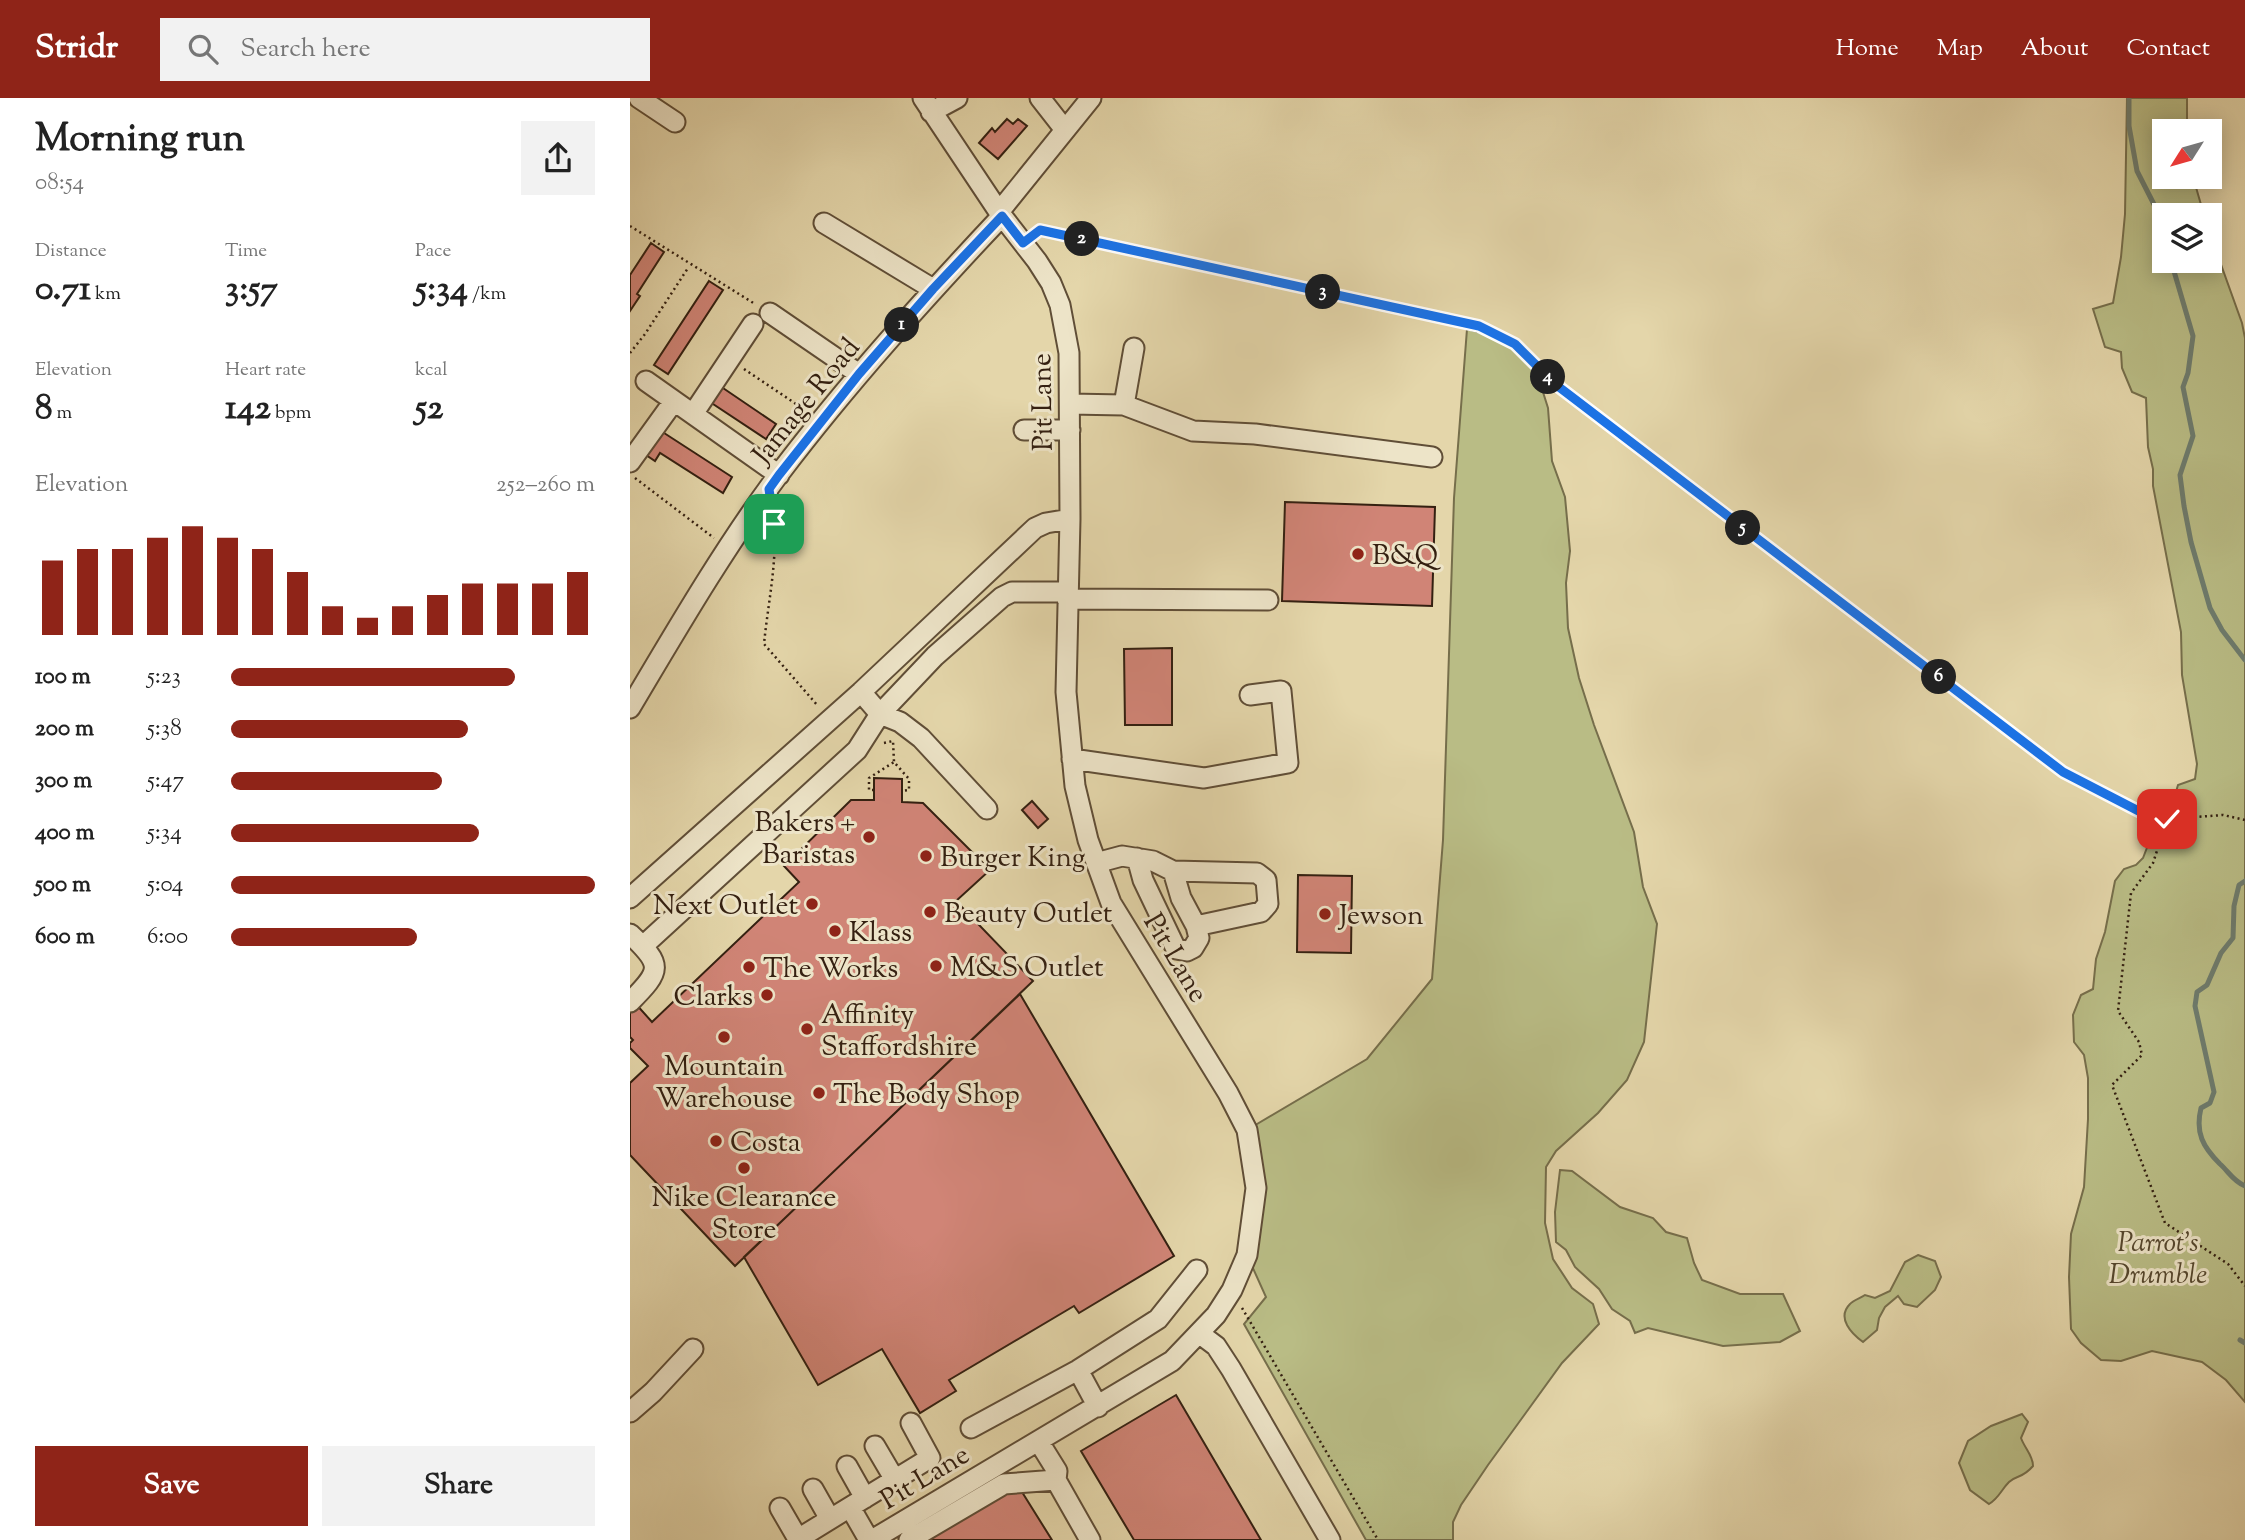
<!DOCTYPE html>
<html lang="en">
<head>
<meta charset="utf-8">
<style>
  body { margin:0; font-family:"Sorts Mill Goudy",serif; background:#f2f2f2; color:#222; height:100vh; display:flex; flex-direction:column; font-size:26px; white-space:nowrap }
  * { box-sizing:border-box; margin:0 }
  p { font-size:23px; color:#767676 }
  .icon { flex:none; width:38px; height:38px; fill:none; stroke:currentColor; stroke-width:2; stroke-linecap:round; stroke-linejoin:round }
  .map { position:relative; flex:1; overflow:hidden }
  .details { display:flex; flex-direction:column; background:#fff; width:630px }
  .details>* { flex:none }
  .needle { width:46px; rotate:233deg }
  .controls { position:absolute; left:1522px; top:21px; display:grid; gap:14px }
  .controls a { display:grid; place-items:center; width:70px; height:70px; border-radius:0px; background:#fff; box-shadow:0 4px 18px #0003; font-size:35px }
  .pin { position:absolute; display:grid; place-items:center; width:60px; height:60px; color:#fff; margin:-30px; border-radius:14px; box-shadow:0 4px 10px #0006 }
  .km { position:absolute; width:35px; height:35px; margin:-18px; border-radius:50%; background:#222; color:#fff; font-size:19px; line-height:35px; text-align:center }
  .round { display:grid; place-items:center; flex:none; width:74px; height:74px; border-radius:0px; background:#f2f2f2 }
  .headline { display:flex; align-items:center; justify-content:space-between; height:119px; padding:0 35px }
  h1 { font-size:38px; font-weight:700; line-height:52px }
  .stats { display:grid; grid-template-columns:repeat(3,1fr); gap:10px; height:119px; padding:7px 35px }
  .stats div { display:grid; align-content:center }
  .stats b { font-size:35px; font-weight:700 }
  .stats small { font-size:19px; font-weight:400 }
  .stats p { font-size:19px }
  .chart { height:196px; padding:14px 35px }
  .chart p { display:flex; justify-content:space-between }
  .chart svg { width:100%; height:126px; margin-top:7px; stroke:#8f2418; stroke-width:6 }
  .primary-button { display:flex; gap:14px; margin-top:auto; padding:14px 35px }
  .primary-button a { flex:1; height:80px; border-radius:0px; background:#8f2418; color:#fff; font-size:28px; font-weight:700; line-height:80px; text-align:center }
  .primary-button a+a { background:#f2f2f2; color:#222 }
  ul { padding:0 35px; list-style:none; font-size:23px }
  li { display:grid; grid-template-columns:112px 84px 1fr; align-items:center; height:52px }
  li i { height:18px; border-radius:9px; background:#8f2418 }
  header { display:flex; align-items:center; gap:42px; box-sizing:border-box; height:98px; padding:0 35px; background:#8f2418; color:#fff }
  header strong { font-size:33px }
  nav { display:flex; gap:38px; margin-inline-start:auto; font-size:24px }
  .search { width:490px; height:63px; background:#f2f2f2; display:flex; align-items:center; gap:18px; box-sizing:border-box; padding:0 24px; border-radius:0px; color:#767676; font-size:26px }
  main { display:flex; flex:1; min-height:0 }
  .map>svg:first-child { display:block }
  .green { fill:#b9bc85; stroke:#766e4b; stroke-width:2 }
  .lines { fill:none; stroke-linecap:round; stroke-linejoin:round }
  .stream { stroke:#6e7c6e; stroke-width:5 }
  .building { fill:#d08476; stroke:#342011; stroke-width:2 }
  .minor-casing { stroke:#604e37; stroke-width:23 }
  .path { stroke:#342011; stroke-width:2.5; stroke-dasharray:2 3.5; stroke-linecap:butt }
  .minor { stroke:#ede4c8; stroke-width:19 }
  .route-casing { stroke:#fff; stroke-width:14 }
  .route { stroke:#1a73e8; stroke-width:9 }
  .poi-dot { fill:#8f2418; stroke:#ede4c8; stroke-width:2.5 }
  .labels { text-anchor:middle; stroke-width:6; stroke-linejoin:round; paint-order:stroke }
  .street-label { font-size:28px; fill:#342011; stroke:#ede4c8 }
  .poi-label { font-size:28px; fill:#342011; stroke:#ede4c8; text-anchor:start }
  .park-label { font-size:28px; font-style:italic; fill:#55472e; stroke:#ede4c8 }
</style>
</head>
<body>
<header>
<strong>Stridr</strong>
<div class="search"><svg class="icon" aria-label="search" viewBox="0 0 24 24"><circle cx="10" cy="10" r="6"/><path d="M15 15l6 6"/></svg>Search here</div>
<nav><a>Home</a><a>Map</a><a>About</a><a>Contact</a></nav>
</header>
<main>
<section class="details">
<div class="headline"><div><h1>Morning run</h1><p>08:54</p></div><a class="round"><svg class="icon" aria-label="share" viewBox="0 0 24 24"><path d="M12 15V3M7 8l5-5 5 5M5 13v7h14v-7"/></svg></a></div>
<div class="stats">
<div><p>Distance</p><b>0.71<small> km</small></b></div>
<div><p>Time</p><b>3:57</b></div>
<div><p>Pace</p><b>5:34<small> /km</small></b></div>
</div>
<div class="stats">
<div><p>Elevation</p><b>8<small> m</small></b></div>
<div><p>Heart rate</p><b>142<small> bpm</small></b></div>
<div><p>kcal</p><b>52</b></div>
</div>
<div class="chart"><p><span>Elevation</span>252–260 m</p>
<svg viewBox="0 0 160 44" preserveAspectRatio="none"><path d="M5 44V18M15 44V14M25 44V14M35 44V10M45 44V6M55 44V10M65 44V14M75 44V22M85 44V34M95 44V38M105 44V34M115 44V30M125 44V26M135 44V26M145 44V26M155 44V22"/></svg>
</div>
<ul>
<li><b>100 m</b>5:23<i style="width:78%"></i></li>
<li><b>200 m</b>5:38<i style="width:65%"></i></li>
<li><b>300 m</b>5:47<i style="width:58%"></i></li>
<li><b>400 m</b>5:34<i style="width:68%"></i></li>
<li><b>500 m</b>5:04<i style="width:100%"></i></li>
<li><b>600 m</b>6:00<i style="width:51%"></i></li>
</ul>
<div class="primary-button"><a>Save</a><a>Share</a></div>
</section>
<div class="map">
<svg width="1615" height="1442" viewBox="0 0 1615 1442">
  <rect width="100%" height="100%" fill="#e4d6aa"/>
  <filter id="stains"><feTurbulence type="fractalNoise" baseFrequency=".00286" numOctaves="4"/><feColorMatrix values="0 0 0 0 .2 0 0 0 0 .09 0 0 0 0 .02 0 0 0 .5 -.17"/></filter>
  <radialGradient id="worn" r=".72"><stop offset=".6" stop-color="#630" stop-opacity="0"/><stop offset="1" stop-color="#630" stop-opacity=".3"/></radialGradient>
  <!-- green -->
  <path class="green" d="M 1497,0 L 1557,0 L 1557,33 L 1535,33 L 1535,79 L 1563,79 L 1574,117 L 1535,117 L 1535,163 L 1580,163 L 1580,136 L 1612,225 L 1615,240 L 1615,1304 L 1596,1282 L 1572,1264 L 1522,1253 L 1491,1263 L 1471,1262 L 1451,1245 L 1441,1231 L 1439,1179 L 1441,1136 L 1454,1089 L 1458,1021 L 1458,980 L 1454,957 L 1444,944 L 1443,917 L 1451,897 L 1463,891 L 1466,861 L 1475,834 L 1485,783 L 1494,771 L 1506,767 L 1513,760 L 1532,711 C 1546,707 1544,699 1548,687 L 1565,681 L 1567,666 L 1552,577 L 1551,534 L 1523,388 L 1523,371 L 1518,349 L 1516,300 L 1502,294 L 1492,270 L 1491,254 L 1475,249 L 1463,211 L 1483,205 L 1491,159 L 1495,116 Z
    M 837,231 L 856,236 L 885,250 L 906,272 L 918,310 L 922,363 L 935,399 L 940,453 L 936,485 L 938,530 L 949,580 L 964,627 L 1004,734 L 1013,789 L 1027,826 L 1014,944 L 997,982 L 968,1015 L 926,1053 L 916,1069 L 915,1125 L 923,1161 L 942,1190 L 963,1206 L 969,1226 L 932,1265 L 858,1367 L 831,1407 L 823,1424 L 823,1442 L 736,1442 L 614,1226 L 636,1199 L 617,1157 L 617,1032 L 737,961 L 802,881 L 813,742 L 824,400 Z
    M 930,1072 L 942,1073 L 990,1109 L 1023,1120 L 1036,1134 L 1057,1140 L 1064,1165 L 1072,1182 L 1110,1196 L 1153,1196 L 1170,1233 L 1150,1244 L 1093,1248 L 1018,1230 L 1005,1235 L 1000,1223 L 982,1211 L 969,1191 L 945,1169 L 936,1152 L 926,1144 L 925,1114 Z
    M 1288,1157 L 1305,1163 L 1311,1179 L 1305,1192 L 1287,1209 L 1274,1206 L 1268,1198 L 1255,1209 L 1249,1220 L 1247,1232 L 1233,1244 C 1222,1236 1206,1220 1220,1206 C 1223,1202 1231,1200 1235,1197 L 1245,1200 L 1260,1193 L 1275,1164 Z
    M 1392,1316 L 1398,1324 L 1391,1340 C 1395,1351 1403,1357 1403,1368 C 1392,1381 1386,1377 1379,1384 C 1371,1392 1369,1400 1359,1406 L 1340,1392 L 1329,1365 L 1338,1343 L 1361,1328 Z"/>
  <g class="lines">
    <!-- stream -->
    <path class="stream" d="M 1499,0 L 1499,28 L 1507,73 L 1535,128
      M 1541,163 L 1563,238 L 1558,275 L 1553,289 L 1563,338 L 1550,377 L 1554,408 L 1561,444 L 1580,510 L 1592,532 L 1615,562
      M 1615,783 L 1609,787 L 1604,808 L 1603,840 L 1591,855 L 1577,887 L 1567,894 L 1565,908 L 1584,994 L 1580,1005 L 1571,1010 C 1565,1035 1573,1049 1590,1066 C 1599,1074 1603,1083 1615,1088
      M 1610,1242 L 1615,1245"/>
  </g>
  <!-- building -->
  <path class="building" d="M 377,21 L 383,26 L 388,21 L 397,28 L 368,61 L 349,45 L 362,30 L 365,34 Z
    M 21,145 L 34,154 L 7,196 L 10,198 L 0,213 L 0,177 Z
    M 79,183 L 93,192 L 38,276 L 24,267 Z
    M 90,288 L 146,326 L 136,341 L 80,304 Z
    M 31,333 L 102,379 L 93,395 L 30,355 L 25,363 L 16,357 Z
    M 655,404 L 805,409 L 802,508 L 652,503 Z
    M 542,550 L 542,627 L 495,627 L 494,551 Z
    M 244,680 L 272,681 L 272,704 L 293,705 L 360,772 L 326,803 L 403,883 L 105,1168 L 0,1057 L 0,985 L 18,968 L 0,950 L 0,945 L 3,942 L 0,939 L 0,910 L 5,905 L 22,924 L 169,784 L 154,768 L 221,702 L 244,702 Z
    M 402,703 L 418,721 L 408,730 L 392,712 Z
    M 668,777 L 722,778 L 721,855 L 667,854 Z
    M 390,896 L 544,1158 L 449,1215 L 444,1208 L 319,1282 L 326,1293 L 290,1315 L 252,1251 L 188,1287 L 114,1159 Z
    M 546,1297 L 631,1442 L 504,1442 L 451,1353 Z
    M 387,1386 L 422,1442 L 295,1442 Z"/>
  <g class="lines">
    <defs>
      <path id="minor" d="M 9,0 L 45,24
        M 410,0 L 435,32
        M 301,14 L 327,0
        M 369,114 L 461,0
        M 194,125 L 303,191
        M 140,215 L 229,276
        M 16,283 L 149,377
        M 440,306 L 494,307 L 504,250
        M 494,307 L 563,333 L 625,336 L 802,359
        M 63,316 L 123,226
        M 394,332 L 440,332
        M 0,364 L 44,303
        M 437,501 L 638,502
        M 231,594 L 250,616 L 270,624 L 291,640 L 357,711
        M 0,610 C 47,531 94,450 149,376 C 218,285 294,201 372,118
        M 442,661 L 574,680 L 658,665 L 651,593 L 620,597
        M 507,760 L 513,782 L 546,851 L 557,853 L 563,850 L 569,840 L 566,828
        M 466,765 L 492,758 L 523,763 L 543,773 L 627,775 L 636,782 L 638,806 L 631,814 L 566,828 L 551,800 L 543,773
        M 0,800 L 231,594 L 405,430 L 416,425 L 440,421
        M 0,836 C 33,867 32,872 0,904
        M 13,848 L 227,652 L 250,616 L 305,558 L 372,499 L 382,494 L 437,494
        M 570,1236 L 586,1248 L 601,1271 L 700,1442
        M 448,1272 L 468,1309
        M 0,1314 L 23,1294 L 63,1251
        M 341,1330 L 448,1272 L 528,1221 L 567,1172
        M 409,1344 L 427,1373 L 426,1382 L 460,1442
        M 245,1348 L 265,1382
        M 217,1368 L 235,1400
        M 183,1391 L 200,1421
        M 220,1409 L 300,1360 L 281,1325
        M 150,1410 L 168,1441 L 220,1409 L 239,1442
        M 242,1442 L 542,1263 L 586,1217 L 602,1192 L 617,1157 L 626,1090 L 617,1032 L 598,995 L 481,805 L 458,742 L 445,688 L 436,594 L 440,421 L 439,255 L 430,207 L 421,185 L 407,163 L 369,114 L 293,0
        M 279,1442 L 374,1386 L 426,1382"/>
    </defs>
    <!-- minor casing -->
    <use href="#minor" class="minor-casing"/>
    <!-- path -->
    <path class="path" d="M 0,128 L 125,206
      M 408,134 L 410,132 L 849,228 L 885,246 L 925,286 L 1433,674 L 1526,722 L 1593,717 L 1615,722
      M 0,255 L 15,236 L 58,170
      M 114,271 L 175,312
      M 5,380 L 84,440
      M 143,415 C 149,457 138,504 134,546 L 188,608
      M 254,645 L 263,643 L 264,664 L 279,681 L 279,692 L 272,693
      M 244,692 L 239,692 L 239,680 L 264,664
      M 1537,722 L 1523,765 L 1501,795 L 1488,913 L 1509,944 L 1512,957 L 1482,987 L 1535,1125 L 1598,1166 L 1615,1188
      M 612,1210 L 748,1442"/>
    <!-- minor -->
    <use href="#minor" class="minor"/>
  </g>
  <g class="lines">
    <defs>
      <path id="route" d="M 144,426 L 139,391 L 149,377 L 229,276 L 303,191 L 372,118 L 393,145 L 410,132 L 849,228 L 885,246 L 925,286 L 1433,674 L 1526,722 L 1537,721"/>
    </defs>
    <!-- route casing -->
    <use href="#route" class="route-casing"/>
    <!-- route -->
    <use href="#route" class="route"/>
  </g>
  <!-- markers -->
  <g class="poi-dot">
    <circle cx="728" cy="456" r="7"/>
    <circle cx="239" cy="739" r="7"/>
    <circle cx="296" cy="758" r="7"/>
    <circle cx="182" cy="806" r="7"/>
    <circle cx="300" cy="814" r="7"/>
    <circle cx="695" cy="816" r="7"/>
    <circle cx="205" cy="833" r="7"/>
    <circle cx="306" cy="868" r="7"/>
    <circle cx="119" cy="869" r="7"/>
    <circle cx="137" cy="897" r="7"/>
    <circle cx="177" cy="931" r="7"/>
    <circle cx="94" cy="939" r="7"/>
    <circle cx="189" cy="995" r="7"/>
    <circle cx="86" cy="1043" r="7"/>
    <circle cx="114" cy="1070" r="7"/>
  </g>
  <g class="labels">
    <!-- street labels -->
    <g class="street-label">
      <text transform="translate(175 302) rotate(-51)" y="10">Jamage Road</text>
      <text transform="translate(411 304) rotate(-91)" y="10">Pit Lane</text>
      <text transform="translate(547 859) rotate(59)" y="10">Pit Lane</text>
      <text transform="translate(294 1378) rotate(-31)" y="10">Pit Lane</text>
    </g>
    <!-- poi labels -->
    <g class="poi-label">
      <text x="742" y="466">B&amp;Q</text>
      <text x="225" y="733" text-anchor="end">Bakers +<tspan x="225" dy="32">Baristas</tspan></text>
      <text x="310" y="768">Burger King</text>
      <text x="168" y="816" text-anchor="end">Next Outlet</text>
      <text x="314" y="824">Beauty Outlet</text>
      <text x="709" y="826">Jewson</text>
      <text x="219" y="843">Klass</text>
      <text x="320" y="878">M&amp;S Outlet</text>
      <text x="133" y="879">The Works</text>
      <text x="123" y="907" text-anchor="end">Clarks</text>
      <text x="191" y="925">Affinity<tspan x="191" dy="32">Staffordshire</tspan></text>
      <text x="94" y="977" text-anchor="middle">Mountain<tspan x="94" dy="32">Warehouse</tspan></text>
      <text x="203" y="1005">The Body Shop</text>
      <text x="100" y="1053">Costa</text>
      <text x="114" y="1108" text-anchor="middle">Nike Clearance<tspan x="114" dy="32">Store</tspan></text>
    </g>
    <!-- park labels -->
    <g class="park-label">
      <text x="1528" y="1153">Parrot's<tspan x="1528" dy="32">Drumble</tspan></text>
    </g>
  </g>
  <rect width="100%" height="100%" filter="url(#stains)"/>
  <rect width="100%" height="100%" fill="url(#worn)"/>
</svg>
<div class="controls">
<a><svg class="needle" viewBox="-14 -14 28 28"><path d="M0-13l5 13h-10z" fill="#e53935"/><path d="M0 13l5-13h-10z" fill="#767676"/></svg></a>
<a><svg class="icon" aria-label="layers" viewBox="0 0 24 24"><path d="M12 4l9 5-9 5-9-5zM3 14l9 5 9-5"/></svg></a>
</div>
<div class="pin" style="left:144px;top:426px;background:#1e9e55"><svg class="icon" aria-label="arrive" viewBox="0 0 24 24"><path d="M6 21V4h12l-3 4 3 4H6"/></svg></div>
<div class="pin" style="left:1537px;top:721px;background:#d93025"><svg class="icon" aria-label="check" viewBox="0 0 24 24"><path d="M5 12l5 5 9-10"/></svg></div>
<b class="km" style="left:272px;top:227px">1</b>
<b class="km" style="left:452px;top:141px">2</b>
<b class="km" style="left:693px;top:194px">3</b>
<b class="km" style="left:918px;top:279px">4</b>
<b class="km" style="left:1113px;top:430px">5</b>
<b class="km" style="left:1309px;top:579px">6</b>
</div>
</main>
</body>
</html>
